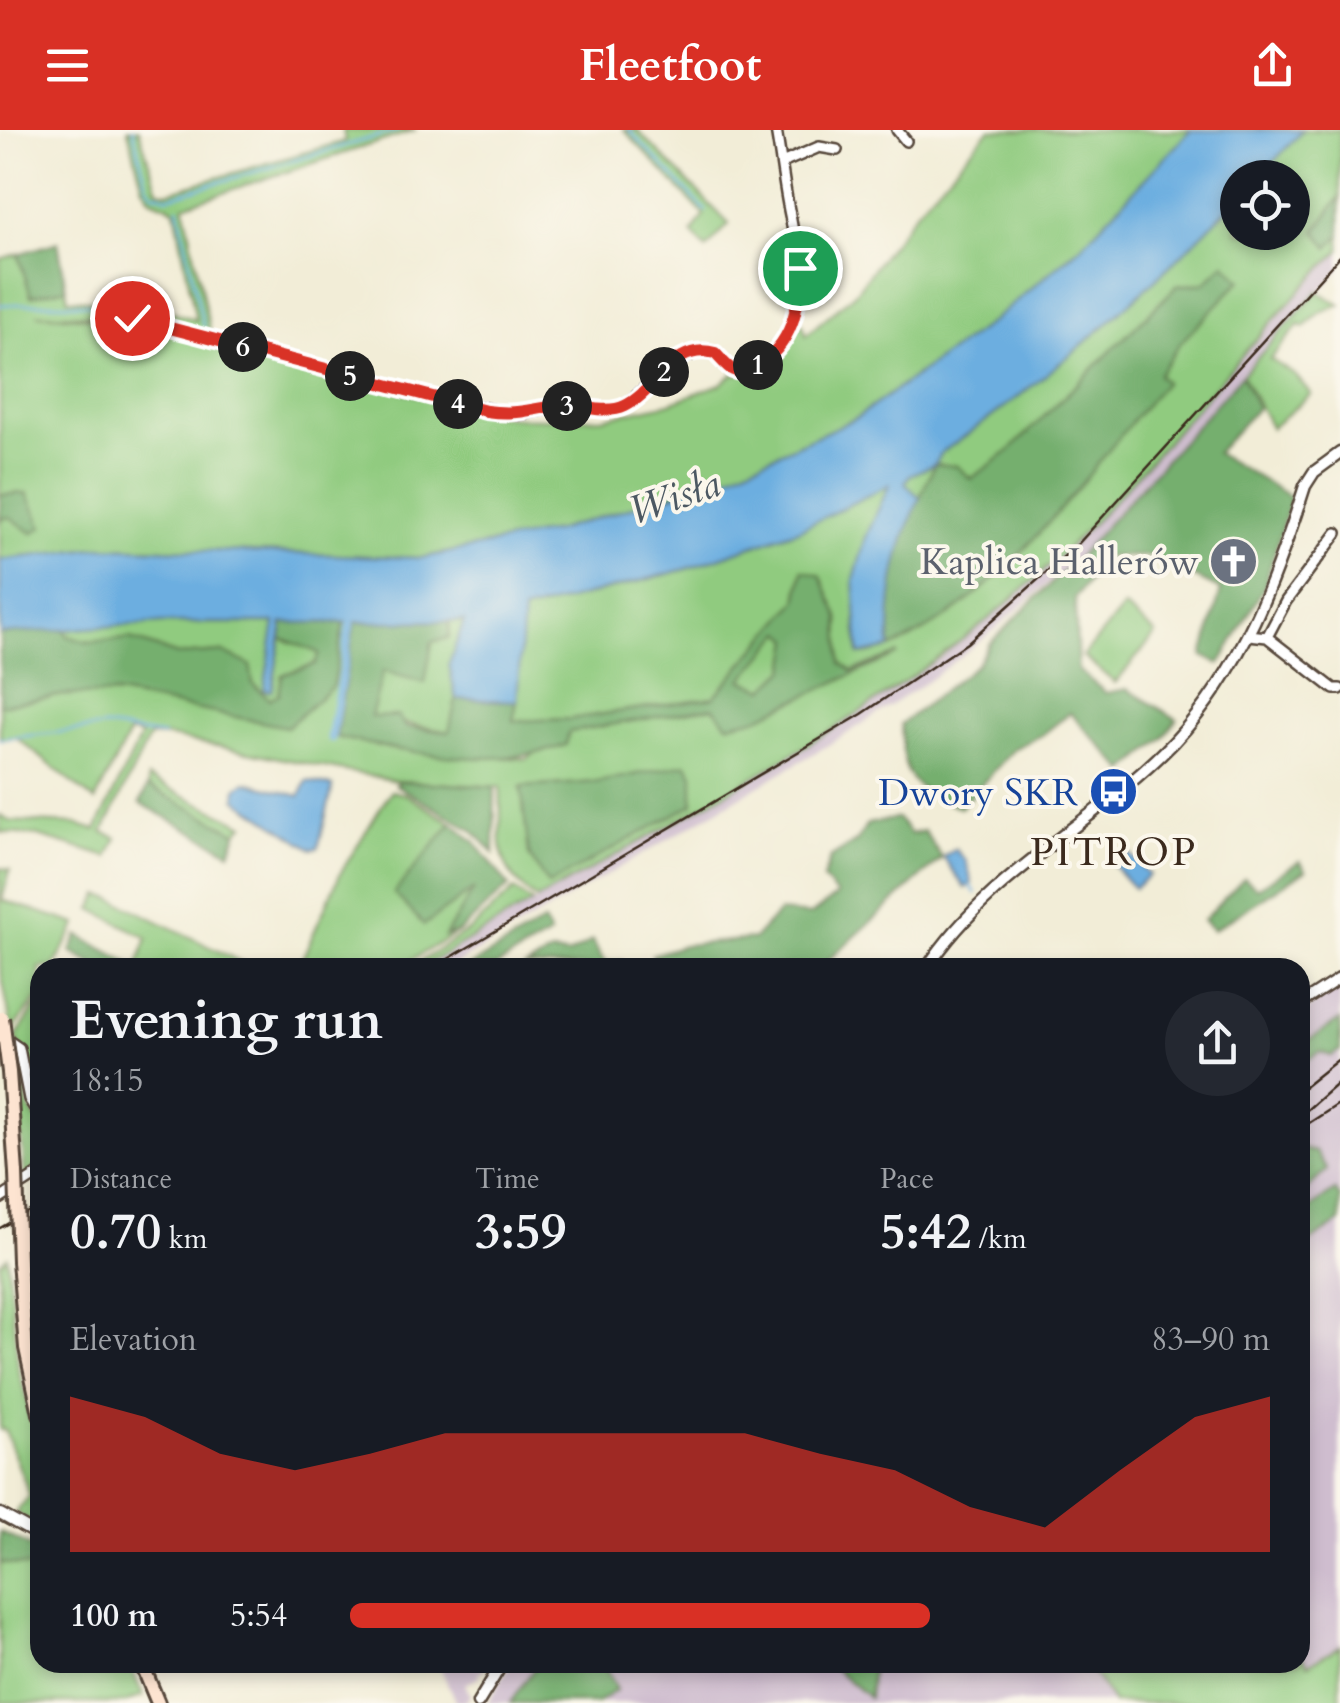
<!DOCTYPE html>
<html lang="en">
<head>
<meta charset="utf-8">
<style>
  body { margin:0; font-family:Cardo,serif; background:#242831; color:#f1f3f6; height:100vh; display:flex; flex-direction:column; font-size:38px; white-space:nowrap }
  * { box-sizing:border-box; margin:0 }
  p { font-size:32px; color:#9ea1a6 }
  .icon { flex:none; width:55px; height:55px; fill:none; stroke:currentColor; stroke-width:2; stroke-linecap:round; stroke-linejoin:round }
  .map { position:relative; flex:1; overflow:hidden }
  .sheet { position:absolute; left:30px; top:828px; width:1280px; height:715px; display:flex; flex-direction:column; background:#171b24; border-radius:30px; box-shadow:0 5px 15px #0003 }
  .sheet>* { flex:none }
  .fabs { position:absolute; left:1220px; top:30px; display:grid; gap:20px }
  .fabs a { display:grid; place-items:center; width:90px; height:90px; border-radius:50%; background:#171b24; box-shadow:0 5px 15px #0003; font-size:50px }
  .pin { position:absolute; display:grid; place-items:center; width:85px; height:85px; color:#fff; margin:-42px; border:5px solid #fff; border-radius:50%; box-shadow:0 2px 10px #0007 }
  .km { position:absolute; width:50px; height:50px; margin:-25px; border-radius:50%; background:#222; color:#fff; font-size:28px; line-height:50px; text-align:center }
  .round { display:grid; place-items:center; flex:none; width:105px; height:105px; border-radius:52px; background:#242831 }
  .overview { display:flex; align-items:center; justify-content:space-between; height:170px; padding:0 40px }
  h1 { font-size:55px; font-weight:700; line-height:75px }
  .stats { display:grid; grid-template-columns:repeat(3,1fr); gap:15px; height:170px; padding:10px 40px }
  .stats div { display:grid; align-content:center }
  .stats b { font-size:50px; font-weight:700 }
  .stats small { font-size:28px; font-weight:400 }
  .stats p { font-size:28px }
  .chart { height:280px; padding:20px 40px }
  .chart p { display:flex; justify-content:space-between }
  .chart svg { width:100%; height:180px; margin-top:10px; fill:#d93025; opacity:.7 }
  ul { padding:0 40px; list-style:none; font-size:32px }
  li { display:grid; grid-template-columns:160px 120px 1fr; align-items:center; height:75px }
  li i { height:25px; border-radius:12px; background:#d93025 }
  header { display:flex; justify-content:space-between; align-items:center; height:130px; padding:0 40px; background:#d93025; color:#fff; font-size:45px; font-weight:700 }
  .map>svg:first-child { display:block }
  .industrial { fill:#cfbdcf }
  .green { fill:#90cb7f; stroke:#667a4e; stroke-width:2.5; fill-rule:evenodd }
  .forest { fill:#74af6e; stroke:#586c46; stroke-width:2.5; fill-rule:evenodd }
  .water { fill:#6caee0; stroke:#546c7f; stroke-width:2.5 }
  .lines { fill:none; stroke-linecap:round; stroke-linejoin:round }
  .stream { stroke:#6caee0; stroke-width:2.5 }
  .canal { stroke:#6caee0; stroke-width:8 }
  .minor-casing { stroke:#56473a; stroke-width:14 }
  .tertiary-casing { stroke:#56473a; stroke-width:15 }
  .secondary-casing { stroke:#56473a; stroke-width:18 }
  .minor { stroke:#fff; stroke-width:9 }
  .tertiary { stroke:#fff; stroke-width:10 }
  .secondary { stroke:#fde4d1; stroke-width:12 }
  .rail { stroke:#3b2a1e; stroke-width:2.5 }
  .secondary-bridge-casing { stroke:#56473a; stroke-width:18; stroke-linecap:butt }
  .secondary-bridge { stroke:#fde4d1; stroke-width:12 }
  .route-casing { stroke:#fff; stroke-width:20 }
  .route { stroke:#d93025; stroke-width:12 }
  .labels { text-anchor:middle; stroke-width:8; stroke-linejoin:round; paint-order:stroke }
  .worship-label { font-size:38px; fill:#5b616d; stroke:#fbf7ec; text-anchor:end }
  .transit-label { font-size:38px; fill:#164399; stroke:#fbf7ec; text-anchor:end }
  .water-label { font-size:40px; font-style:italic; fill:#4c5862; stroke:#fbf7ec }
  .neighbourhood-label { font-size:40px; letter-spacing:2.5px; fill:#3b2a1e; stroke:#fbf7ec }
</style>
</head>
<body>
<header><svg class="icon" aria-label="menu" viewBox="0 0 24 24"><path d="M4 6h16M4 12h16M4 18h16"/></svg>Fleetfoot<svg class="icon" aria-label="share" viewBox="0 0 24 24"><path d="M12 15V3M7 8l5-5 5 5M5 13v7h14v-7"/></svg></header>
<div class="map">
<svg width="1340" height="1573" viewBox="0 0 1340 1573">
  <rect width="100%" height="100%" fill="#fbf7ec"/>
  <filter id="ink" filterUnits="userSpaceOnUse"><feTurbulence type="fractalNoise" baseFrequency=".01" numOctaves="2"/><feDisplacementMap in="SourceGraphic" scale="20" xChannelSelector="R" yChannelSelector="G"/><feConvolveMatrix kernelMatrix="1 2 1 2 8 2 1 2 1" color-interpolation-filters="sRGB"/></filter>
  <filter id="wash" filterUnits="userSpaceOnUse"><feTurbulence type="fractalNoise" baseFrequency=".0048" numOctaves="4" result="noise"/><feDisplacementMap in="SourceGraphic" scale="40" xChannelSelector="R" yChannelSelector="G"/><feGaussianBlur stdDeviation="2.25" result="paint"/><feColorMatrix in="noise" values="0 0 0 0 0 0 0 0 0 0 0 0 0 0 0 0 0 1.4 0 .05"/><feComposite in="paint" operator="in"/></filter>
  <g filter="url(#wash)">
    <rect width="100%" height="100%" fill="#f2edd7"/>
    <!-- industrial -->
    <path class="industrial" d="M 1340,120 L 1340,140 L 1111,391 L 1076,429 L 988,505 L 931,549 L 845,605 L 451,837 L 423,838 L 875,572 L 942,527 L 1073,412 Z
      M 1340,857 L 1340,1573 L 487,1573 L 512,1532 L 1300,1532 L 1300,883 Z
      M 438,1533 L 482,1533 L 485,1539 L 478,1542 L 480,1546 L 465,1554 L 470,1566 L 465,1572 L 456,1573 Z"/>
    <!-- green -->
    <path class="green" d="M 128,0 L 139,0 L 158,60 L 168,62 L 345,11 L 343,0 L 416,0 L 184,75 L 211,206 L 131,185 L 37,184 L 132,191 L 485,283 L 520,288 L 602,288 L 670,273 L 721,254 L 733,244 L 752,242 L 796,193 L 803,194 L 806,205 L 855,163 L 917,80 L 989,0 L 1191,0 L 1080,117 L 990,193 L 855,289 L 719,350 L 555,401 L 421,428 L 102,417 L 0,430 L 0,389 L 10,386 L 27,363 L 0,365 L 0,129 L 18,124 L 31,165 L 66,158 L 68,169 L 144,173 L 196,190 L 175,79 L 151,69 L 143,57 Z
      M 624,0 L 637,0 L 729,94 L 706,119 L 692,103 L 704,85 Z
      M 1303,0 L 1340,0 L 1340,67 L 1316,101 L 1329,117 L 1340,105 L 1340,120 C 1231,228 1140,356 1026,457 C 881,586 703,674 537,770 C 488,733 504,711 500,657 L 396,651 L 170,607 L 150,606 L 103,702 L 117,708 L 108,727 L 38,706 L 0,702 L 0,685 L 9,691 L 75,694 L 96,700 L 141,606 L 130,602 L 95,671 L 16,607 L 0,609 L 0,575 L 63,565 L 118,564 L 287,597 L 333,555 L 344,492 L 355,492 L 337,607 L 396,620 L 526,629 L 569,602 L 713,577 L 728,594 L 892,527 L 851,542 L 840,533 L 839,487 L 820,445 L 802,441 L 797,471 L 714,567 L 571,589 L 512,591 L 523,482 L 686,439 L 798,400 L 890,354 C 859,422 851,450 859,525 C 974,508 1091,337 1164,252 L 1157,246 L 1181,212 L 1241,150 L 1177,156 L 1008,323 L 970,349 L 936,334 L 920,368 L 904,353 L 910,345 L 935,334 L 941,323 C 1049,249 1146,163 1237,69 L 1238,102 L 1292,102 L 1292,48 L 1259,47 ZM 687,635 L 693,674 L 625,709 L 522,658 L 598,652 Z
      M 1318,161 L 1340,175 L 1321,182 L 1305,197 L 1299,195 L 1270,229 L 1296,246 L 1311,264 L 1271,298 L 1242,245 Z
      M 1124,477 L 1156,504 L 1115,553 L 1083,526 Z
      M 450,491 L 465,491 L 450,533 L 456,569 L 450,602 L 370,587 L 383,540 L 432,511 L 449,508 Z
      M 161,493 L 276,493 L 265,560 L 272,560 L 281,508 L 319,522 L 316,534 L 282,545 L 279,564 L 269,569 L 223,522 L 178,525 L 130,509 L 86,512 L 67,506 L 63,498 Z
      M 782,501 L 791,509 L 786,540 L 765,559 L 741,550 Z
      M 148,648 L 244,695 L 237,703 L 148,656 Z
      M 391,661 L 405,664 L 452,693 L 395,763 L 476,756 L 447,805 L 459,802 L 399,837 L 298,838 L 341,742 Z
      M 0,738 L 10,740 L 2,770 L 77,794 L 54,837 L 40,838 L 40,865 L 12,901 L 0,837 Z
      M 514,760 L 532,773 L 423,837 L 412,837 L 471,799 Z
      M 100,765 L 113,769 L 251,837 L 137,837 L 148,808 L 92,779 Z
      M 40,870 L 40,980 C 26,958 28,931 16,907 Z
      M 15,917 L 28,977 L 40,993 L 40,1037 L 25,1047 Z
      M 7,1127 L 18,1236 L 40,1323 L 40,1398 L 16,1382 L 30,1366 L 5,1300 L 0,1300 L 0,1133 Z
      M 0,1433 L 40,1438 L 40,1532 L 129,1533 L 143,1566 L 124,1573 L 0,1573 Z
      M 1340,1516 L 1340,1573 L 1113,1573 L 1087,1533 L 1300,1532 L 1300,1523 L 1308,1534 Z"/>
    <!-- forest -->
    <path class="forest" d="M 1340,67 L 1340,105 L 1329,118 L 1316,101 Z
      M 58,112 L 66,158 L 31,166 L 18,124 Z
      M 1225,133 L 1241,150 L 1181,212 L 1158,245 L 1165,252 C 1084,345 1007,468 890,518 C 888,435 901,408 935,334 L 957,336 L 971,349 L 1008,322 L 1177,156 L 1205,153 Z
      M 1242,245 L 1257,278 L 1216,323 L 1291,367 L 1265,455 L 1220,534 L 1203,526 L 1221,460 L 1151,426 L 1107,427 L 1075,468 L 1078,540 L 1106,563 L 1127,559 L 1177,589 L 1163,609 L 1125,641 L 1070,583 L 1042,605 L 1015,618 L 960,678 C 907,656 904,651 901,594 L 976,535 L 989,514 L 1076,429 Z
      M 27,363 L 43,397 L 32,403 L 10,387 L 0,389 L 0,365 Z
      M 803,440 L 820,445 L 839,487 L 841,533 L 852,541 L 898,524 L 756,588 L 728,594 L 713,577 L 569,602 L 566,615 C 491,641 413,623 336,607 L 355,492 L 450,491 L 449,508 L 432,512 L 425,553 L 383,541 L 371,587 L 398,586 L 406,597 L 449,602 L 456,569 L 517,571 L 513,591 L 571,589 L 714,567 L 797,471 ZM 783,502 L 791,509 L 786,540 L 765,559 L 742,550 Z
      M 344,492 L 333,556 L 287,597 L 118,564 L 63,565 L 0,575 L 0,504 L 63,498 L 68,506 L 86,512 L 130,509 L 178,525 L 223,522 L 250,535 L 253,554 L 269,569 L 279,564 L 282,545 L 315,534 L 319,523 L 281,508 L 283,493 Z
      M 687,634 L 693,644 L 693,674 L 548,755 L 529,725 L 521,657 L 598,652 Z
      M 398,651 L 495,657 L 494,723 L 472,700 L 396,655 Z
      M 148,656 L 237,703 L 230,722 L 140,673 Z
      M 897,688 L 911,704 L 924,701 L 942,728 L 821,837 L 661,837 L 652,825 L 684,815 L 754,809 L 779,782 L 811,785 L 837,765 L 823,749 L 830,728 L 857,711 L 867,694 Z
      M 452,693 L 475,712 L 509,756 L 459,802 L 445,806 L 474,759 L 424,795 L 394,763 Z
      M 1300,731 L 1306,740 L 1213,800 L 1203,790 L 1244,748 L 1257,758 Z
      M 544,792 L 550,805 L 495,837 L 468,837 Z
      M 78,805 L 135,836 L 137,837 L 97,837 L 71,822 Z
      M 592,811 L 605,833 L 622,831 L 624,837 L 526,837 L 551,823 L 568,825 Z
      M 1340,890 L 1340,920 L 1331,926 L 1321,922 L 1300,934 L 1300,916 Z
      M 1300,1019 L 1316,1022 L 1327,1040 L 1300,1066 Z
      M 1335,1061 L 1340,1067 L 1340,1092 L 1300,1118 L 1300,1085 Z
      M 0,1402 L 40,1421 L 40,1438 L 0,1433 Z
      M 538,1533 L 603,1533 L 616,1560 L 597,1573 L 510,1573 Z
      M 828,1533 L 872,1533 L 869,1568 Z"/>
    <!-- water -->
    <path class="water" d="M 1191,0 L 1303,0 L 1259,47 L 1238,48 L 1237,69 C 1146,163 1049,249 941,323 L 935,334 L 910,345 L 905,353 L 920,368 C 896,419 889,462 890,518 L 859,525 L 854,450 L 866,407 L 889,355 L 798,400 L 686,439 L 523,482 L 517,571 L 456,569 L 449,534 L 464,491 L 283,493 L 272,561 L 264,560 L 275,493 L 161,493 L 0,504 L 0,430 L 102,417 L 421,428 L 555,401 L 719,350 L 855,289 L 990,193 L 1080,117 Z
      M 307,651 L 333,656 L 318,718 L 312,719 L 236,669 L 237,657 L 246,652 L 300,666 Z
      M 955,719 L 966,731 L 972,753 L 965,758 L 943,727 Z
      M 1129,723 L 1149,745 L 1134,758 L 1114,736 Z"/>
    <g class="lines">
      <!-- stream -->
      <path class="stream" d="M 133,0 L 147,55 L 152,62 L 168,67 L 399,0
        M 629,0 L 706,81
        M 178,77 L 203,195
        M 0,175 C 56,172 114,171 168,188
        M 0,609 L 106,597 L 163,606
        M 970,755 L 976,763"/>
      <!-- canal -->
      <path class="canal" d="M 331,608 L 352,484"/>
    </g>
  </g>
  <g filter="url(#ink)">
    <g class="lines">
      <defs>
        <path id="minor" d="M 897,0 L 906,11
          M 782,33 L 819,17 L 837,20
          M 132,188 L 406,262 L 519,285 L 560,276 L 612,280 L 625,276 L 675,231 L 704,220 L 715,223 L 733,241 L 746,242 C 813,204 802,150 790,85 C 784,57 781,28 776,0
          M 1249,505 L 1267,507 L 1334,559 L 1340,559
          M 1267,507 L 1286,471 L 1337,403
          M 1300,874 L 1340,848
          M 3,907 L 19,918 L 29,969 L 40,986
          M 0,1069 L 40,1043"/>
        <path id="tertiary" d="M 927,838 C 990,742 1096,693 1174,612 C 1243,538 1275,450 1305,356 L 1314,342 L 1340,323
          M 0,1384 L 40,1406
          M 478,1573 L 503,1532"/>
        <path id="secondary" d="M 9,942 L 16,1043
          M 19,1131 L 26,1218 L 40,1284
          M 141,1532 L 158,1573"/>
      </defs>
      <!-- minor casing -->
      <use href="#minor" class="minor-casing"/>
      <!-- tertiary casing -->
      <use href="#tertiary" class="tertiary-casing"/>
      <!-- secondary casing -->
      <use href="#secondary" class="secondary-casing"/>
      <!-- minor -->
      <use href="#minor" class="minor"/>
      <!-- tertiary -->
      <use href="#tertiary" class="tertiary"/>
      <!-- secondary -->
      <use href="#secondary" class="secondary"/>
      <!-- rail -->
      <path class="rail" d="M 433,838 L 862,584 L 967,513 L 1078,414 L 1340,126
        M 1300,960 L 1340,928
        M 1300,986 L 1340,951
        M 1306,995 L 1340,973
        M 0,1098 L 40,1075"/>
      <defs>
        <path id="secondary-bridge" d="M 2,888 L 9,942
          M 16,1043 L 19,1131"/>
      </defs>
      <!-- secondary-bridge casing -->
      <use href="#secondary-bridge" class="secondary-bridge-casing"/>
      <!-- secondary-bridge -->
      <use href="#secondary-bridge" class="secondary-bridge"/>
    </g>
  </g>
  <g class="lines" filter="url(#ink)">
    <defs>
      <path id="route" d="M 132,188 L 486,281 C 522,286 531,277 563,276 C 584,275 606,285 625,276 C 657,261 673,211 715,223 C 720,228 727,237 733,240 C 741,244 749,241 755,237 C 793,215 799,178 800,138"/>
    </defs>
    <!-- route casing -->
    <use href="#route" class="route-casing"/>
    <!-- route -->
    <use href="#route" class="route"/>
  </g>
  <!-- icons -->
  <defs>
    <symbol id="church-disc" viewBox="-11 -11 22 22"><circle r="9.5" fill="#6b7280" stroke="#fbf7ec"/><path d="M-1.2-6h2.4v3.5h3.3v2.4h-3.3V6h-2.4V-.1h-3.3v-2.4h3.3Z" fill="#fff"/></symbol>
    <symbol id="bus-disc" viewBox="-11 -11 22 22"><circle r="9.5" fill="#1a4fb4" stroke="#fbf7ec"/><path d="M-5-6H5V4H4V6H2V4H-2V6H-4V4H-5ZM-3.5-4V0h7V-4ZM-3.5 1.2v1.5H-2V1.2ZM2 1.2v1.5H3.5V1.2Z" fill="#fff"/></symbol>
  </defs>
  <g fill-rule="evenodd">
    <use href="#church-disc" x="1206" y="404" width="55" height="55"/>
    <use href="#bus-disc" x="1086" y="634" width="55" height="55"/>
  </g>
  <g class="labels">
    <!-- worship labels -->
    <g class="worship-label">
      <text x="1199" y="444">Kaplica Hallerów</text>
    </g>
    <!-- transit labels -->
    <g class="transit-label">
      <text x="1078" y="675">Dwory SKR</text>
    </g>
    <!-- water labels -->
    <g class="water-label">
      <text transform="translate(674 366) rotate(-19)" y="14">Wisła</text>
    </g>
    <!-- neighbourhood labels -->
    <g class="neighbourhood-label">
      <text x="1114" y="735">PITROP</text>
    </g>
  </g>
</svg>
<div class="fabs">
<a><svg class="icon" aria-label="locate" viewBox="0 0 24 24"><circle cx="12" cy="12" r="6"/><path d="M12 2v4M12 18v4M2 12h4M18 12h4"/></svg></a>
</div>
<div class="pin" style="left:800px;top:138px;background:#1e9e55"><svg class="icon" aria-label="arrive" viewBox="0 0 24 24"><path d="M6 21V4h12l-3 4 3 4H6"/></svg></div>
<div class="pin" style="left:132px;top:188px;background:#d93025"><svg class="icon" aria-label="check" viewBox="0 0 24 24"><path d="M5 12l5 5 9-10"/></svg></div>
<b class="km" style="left:758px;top:235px">1</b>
<b class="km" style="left:664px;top:242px">2</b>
<b class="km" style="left:567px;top:276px">3</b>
<b class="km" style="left:458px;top:274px">4</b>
<b class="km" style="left:350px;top:246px">5</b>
<b class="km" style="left:243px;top:217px">6</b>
<section class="sheet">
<div class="overview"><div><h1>Evening run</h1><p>18:15</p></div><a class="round"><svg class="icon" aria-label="share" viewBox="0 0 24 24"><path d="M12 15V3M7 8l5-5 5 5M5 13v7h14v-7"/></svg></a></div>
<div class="stats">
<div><p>Distance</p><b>0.70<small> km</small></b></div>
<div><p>Time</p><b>3:59</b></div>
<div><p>Pace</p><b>5:42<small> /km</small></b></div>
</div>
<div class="chart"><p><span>Elevation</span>83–90 m</p>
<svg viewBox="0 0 160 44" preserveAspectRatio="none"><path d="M0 44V6L10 11L20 20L30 24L40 20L50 15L60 15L70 15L80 15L90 15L100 20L110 24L120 33L130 38L140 24L150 11L160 6V44z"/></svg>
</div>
<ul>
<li><b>100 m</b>5:54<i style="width:63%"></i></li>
</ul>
</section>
</div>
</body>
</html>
